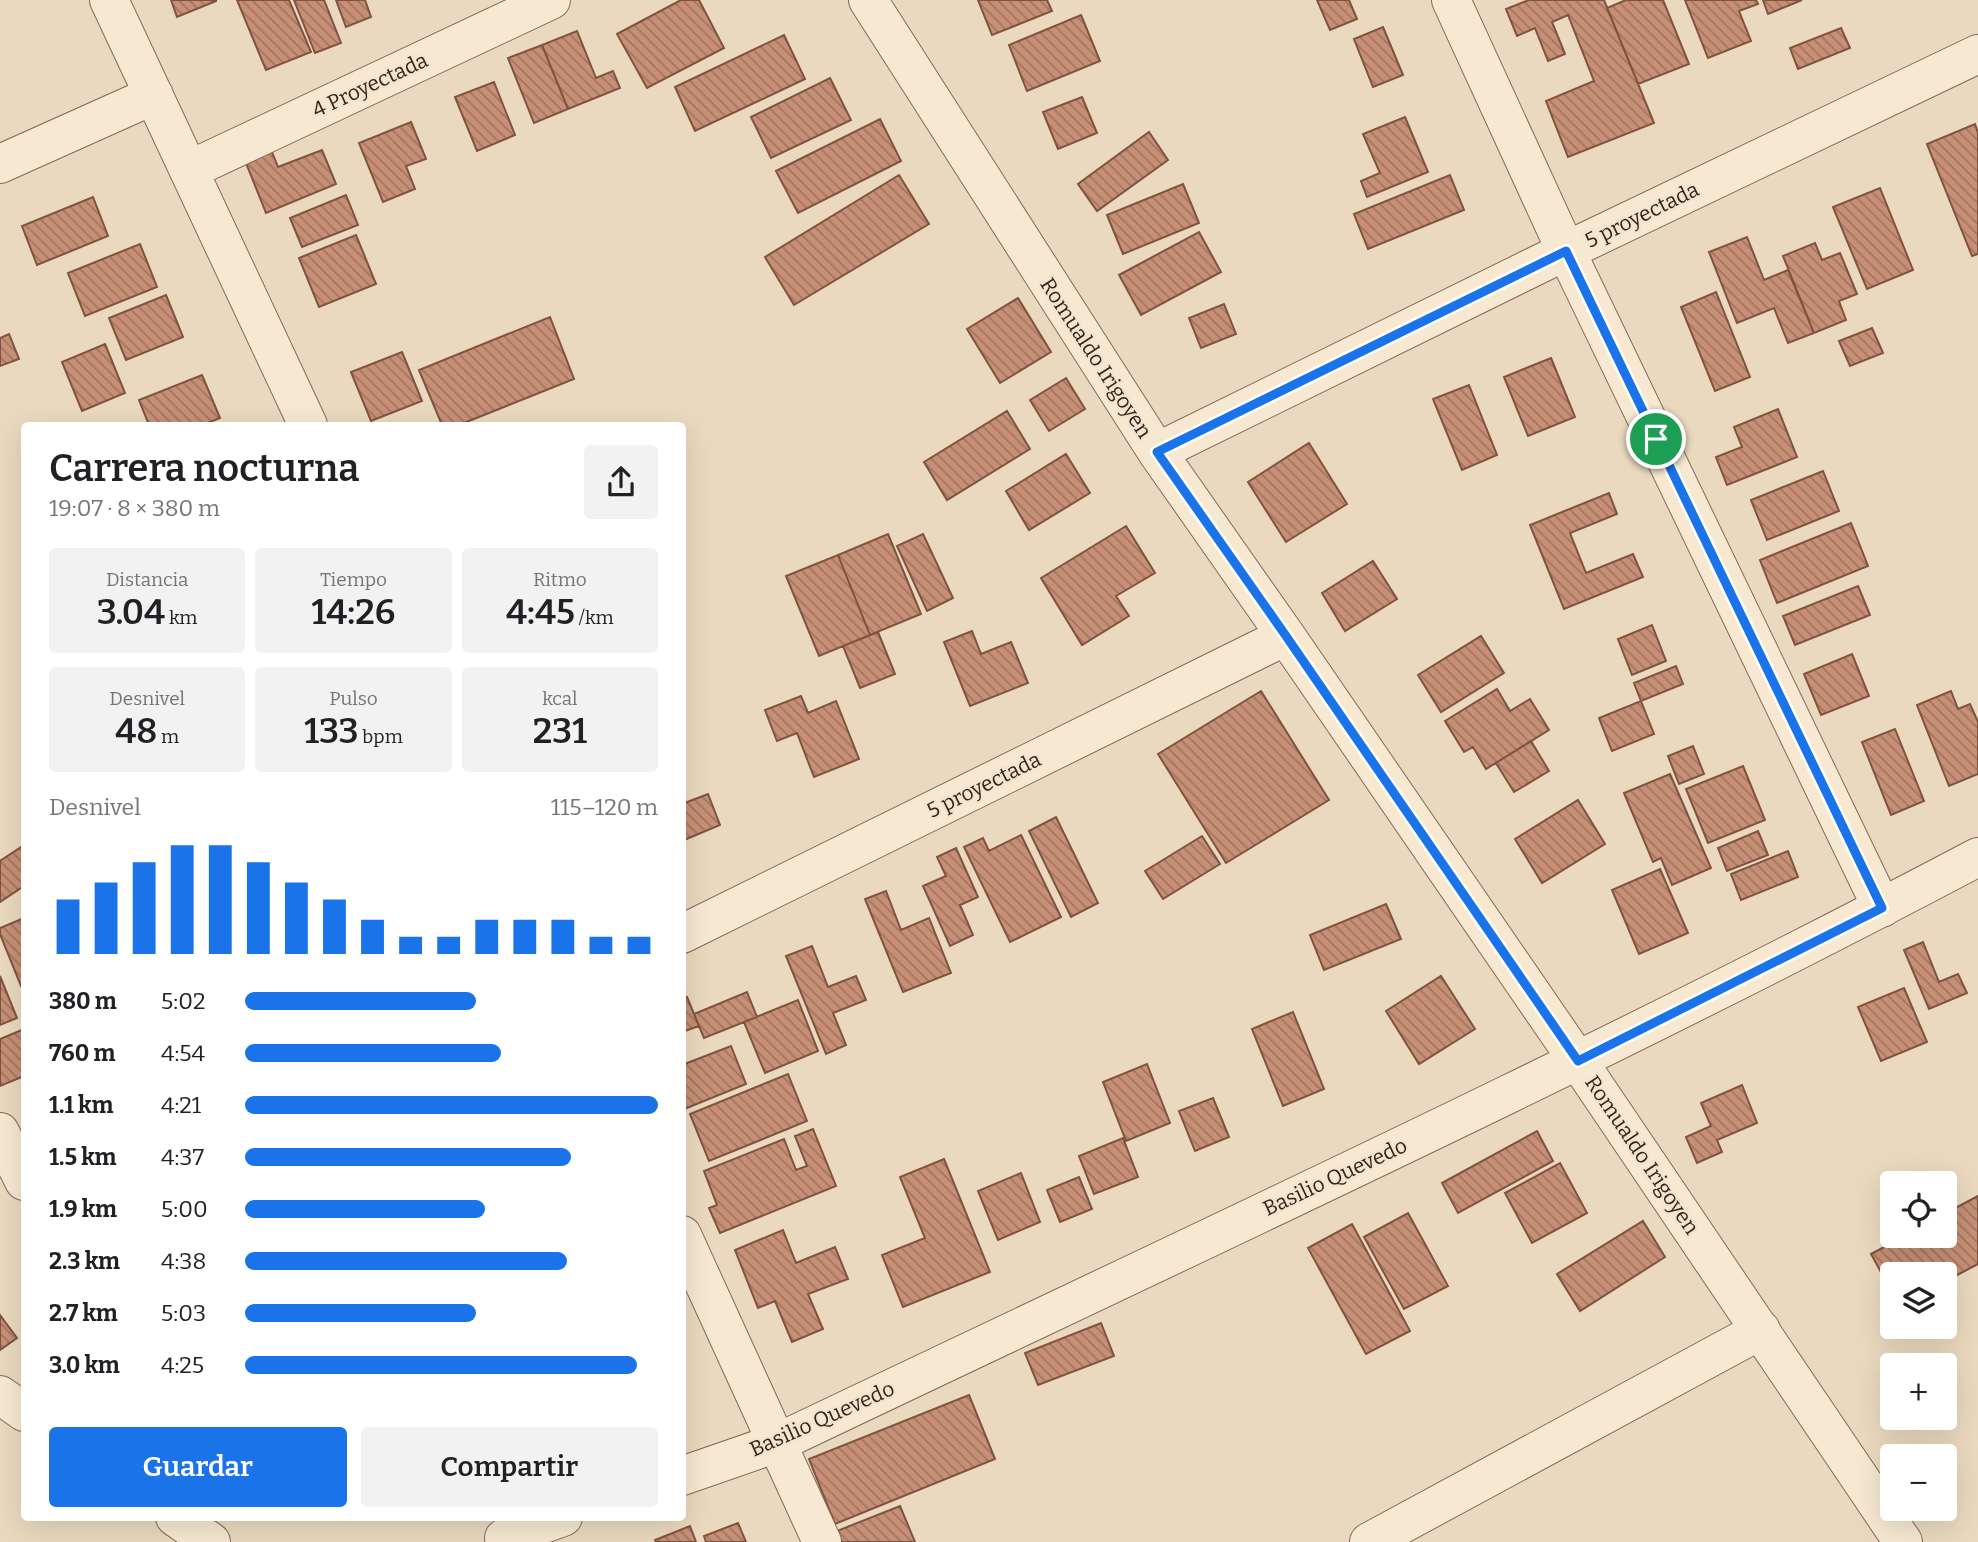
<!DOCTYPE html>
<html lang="es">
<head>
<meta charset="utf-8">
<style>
  body { margin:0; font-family:Bitter,serif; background:#f2f2f2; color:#202124; height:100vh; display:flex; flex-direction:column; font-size:26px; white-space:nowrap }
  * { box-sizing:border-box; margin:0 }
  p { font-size:23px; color:#757577 }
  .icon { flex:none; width:38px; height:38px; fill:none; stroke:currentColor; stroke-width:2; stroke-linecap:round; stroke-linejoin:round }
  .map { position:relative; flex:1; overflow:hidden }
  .sheet { position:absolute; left:21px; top:422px; width:665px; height:1099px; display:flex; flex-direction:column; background:#fff; border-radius:7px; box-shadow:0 7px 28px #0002 }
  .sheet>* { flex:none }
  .fabs { position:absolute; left:1880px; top:1171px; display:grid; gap:14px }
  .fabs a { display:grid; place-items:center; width:77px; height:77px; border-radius:7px; background:#fff; box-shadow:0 7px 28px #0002; font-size:35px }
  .pin { position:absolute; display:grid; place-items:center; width:60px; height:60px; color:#fff; margin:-30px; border:4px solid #fff; border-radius:50%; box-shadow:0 2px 7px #0007 }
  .round { display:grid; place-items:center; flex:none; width:74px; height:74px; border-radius:7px; background:#f2f2f2 }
  .overview { display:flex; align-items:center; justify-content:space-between; height:119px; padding:0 28px }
  h1 { font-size:38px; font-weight:600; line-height:52px }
  .stats { display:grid; grid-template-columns:repeat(3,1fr); gap:10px; height:119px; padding:7px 28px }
  .stats div { display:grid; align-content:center; border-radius:7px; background:#f2f2f2; text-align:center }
  .stats b { font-size:35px; font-weight:600 }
  .stats small { font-size:19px; font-weight:400 }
  .stats p { font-size:19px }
  .chart { height:196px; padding:14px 28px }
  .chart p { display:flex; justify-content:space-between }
  .chart svg { width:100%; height:126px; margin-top:7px; stroke:#1a73e8; stroke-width:6 }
  .primary-button { display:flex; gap:14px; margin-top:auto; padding:14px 28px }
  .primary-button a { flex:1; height:80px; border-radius:7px; background:#1a73e8; color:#fff; font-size:28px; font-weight:600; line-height:80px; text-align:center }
  .primary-button a+a { background:#f2f2f2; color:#202124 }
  ul { padding:0 28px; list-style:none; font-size:23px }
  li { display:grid; grid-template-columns:112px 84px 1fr; align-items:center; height:52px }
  li i { height:18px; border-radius:9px; background:#1a73e8 }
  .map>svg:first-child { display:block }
  .building { fill:url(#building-back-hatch); stroke:#7f5340; stroke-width:2 }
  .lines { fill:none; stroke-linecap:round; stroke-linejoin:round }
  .minor-casing { stroke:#826a58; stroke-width:40 }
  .minor { stroke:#f6e8d1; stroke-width:38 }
  .route-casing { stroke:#fff; stroke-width:14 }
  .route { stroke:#1a73e8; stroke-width:9 }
  .labels { text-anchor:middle; stroke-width:5; stroke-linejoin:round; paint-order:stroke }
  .street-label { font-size:21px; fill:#32251c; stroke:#f2e4cd }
</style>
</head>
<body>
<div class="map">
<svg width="1978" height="1542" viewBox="0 0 1978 1542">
  <defs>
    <pattern id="building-back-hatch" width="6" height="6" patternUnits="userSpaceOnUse" patternTransform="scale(1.75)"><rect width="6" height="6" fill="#c79076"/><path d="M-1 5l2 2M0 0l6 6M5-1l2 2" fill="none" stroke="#a27560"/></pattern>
  </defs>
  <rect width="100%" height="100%" fill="#ead9be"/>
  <!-- building -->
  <path class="building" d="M 171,0 L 216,0 L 216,1 L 177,17 Z
    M 237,0 L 289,0 L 311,52 L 266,70 Z
    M 294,0 L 324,0 L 341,43 L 315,53 Z
    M 336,0 L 365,0 L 371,17 L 346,27 Z
    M 681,0 L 699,0 L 724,48 L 647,88 L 617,34 Z
    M 978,0 L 1047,0 L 1052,11 L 992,35 Z
    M 1317,0 L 1349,0 L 1357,19 L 1330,30 Z
    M 1529,0 L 1604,0 L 1654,123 L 1568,157 L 1546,101 L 1594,81 L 1568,15 L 1552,22 L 1565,54 L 1548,61 L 1535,28 L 1517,36 L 1506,9 Z
    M 1626,0 L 1663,0 L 1689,64 L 1638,84 L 1607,8 Z
    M 1685,0 L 1756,0 L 1758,4 L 1739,11 L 1751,41 L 1708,58 Z
    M 1763,0 L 1802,0 L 1768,14 Z
    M 1081,15 L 1100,61 L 1027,91 L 1009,45 Z
    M 1383,27 L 1403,75 L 1373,87 L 1354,39 Z
    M 1841,28 L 1850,48 L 1798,69 L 1790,48 Z
    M 577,31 L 596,78 L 613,71 L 620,88 L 568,109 L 542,45 Z
    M 784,35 L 805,79 L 695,131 L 675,87 Z
    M 542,45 L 568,109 L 534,123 L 508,58 Z
    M 830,78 L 851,120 L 771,158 L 751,117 Z
    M 494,82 L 515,135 L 477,151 L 455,97 Z
    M 1082,97 L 1097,133 L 1058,149 L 1043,112 Z
    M 1405,117 L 1428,172 L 1367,197 L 1361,181 L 1380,173 L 1363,134 Z
    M 880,119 L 901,161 L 798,213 L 776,171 Z
    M 411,122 L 426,159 L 406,166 L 415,189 L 383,202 L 359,143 Z
    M 1975,124 L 1978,133 L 1978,254 L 1972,256 L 1927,144 Z
    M 1149,132 L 1168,160 L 1097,211 L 1078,184 Z
    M 270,147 L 278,167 L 322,150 L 336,184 L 266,213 L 244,158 Z
    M 899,175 L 929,224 L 794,305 L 765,257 Z
    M 1450,175 L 1464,210 L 1368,249 L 1354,214 Z
    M 1183,184 L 1199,223 L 1123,254 L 1107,215 Z
    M 1880,188 L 1913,270 L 1867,289 L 1833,207 Z
    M 346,195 L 358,225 L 302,247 L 290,218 Z
    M 93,197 L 108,236 L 37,265 L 22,226 Z
    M 1199,232 L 1221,272 L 1141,315 L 1119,275 Z
    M 356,235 L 376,284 L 319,307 L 299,258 Z
    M 1747,237 L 1764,280 L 1788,270 L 1814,333 L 1788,343 L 1774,308 L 1737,323 L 1709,252 Z
    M 1815,243 L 1822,260 L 1840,253 L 1857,294 L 1839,301 L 1846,320 L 1814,333 L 1783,256 Z
    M 140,244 L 157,287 L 85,316 L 68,273 Z
    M 1716,292 L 1750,377 L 1715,391 L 1681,307 Z
    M 166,295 L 183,337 L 126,360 L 109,318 Z
    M 1018,298 L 1051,352 L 1000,383 L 967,329 Z
    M 1224,304 L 1236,334 L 1201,348 L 1189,318 Z
    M 550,317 L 574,379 L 459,425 L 442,425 L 419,370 Z
    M 1872,328 L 1883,353 L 1850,366 L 1839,341 Z
    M 9,334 L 19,359 L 0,366 L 0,338 Z
    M 105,344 L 125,393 L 82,411 L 62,362 Z
    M 402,352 L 422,401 L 371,421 L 351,372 Z
    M 1551,358 L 1575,417 L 1528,436 L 1504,377 Z
    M 202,375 L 220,418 L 203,425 L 149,425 L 139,400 Z
    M 1066,378 L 1085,409 L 1049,431 L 1030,400 Z
    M 1469,385 L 1497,455 L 1462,470 L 1433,399 Z
    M 1778,409 L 1797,457 L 1727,485 L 1716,457 L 1742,447 L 1734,427 Z
    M 1007,411 L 1030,449 L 947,500 L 924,462 Z
    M 1309,443 L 1347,504 L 1286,542 L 1248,482 Z
    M 1066,454 L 1090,493 L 1029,530 L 1006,491 Z
    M 1823,471 L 1839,511 L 1767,540 L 1751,500 Z
    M 1609,493 L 1617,514 L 1570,533 L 1586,573 L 1633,554 L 1643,577 L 1564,609 L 1530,525 Z
    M 1851,523 L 1868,566 L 1777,603 L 1760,560 Z
    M 1126,526 L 1155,573 L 1116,596 L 1129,616 L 1082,645 L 1041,578 Z
    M 888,534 L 921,614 L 870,635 L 838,555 Z
    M 923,534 L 953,598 L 927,611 L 897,546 Z
    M 838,555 L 870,635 L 819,656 L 786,576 Z
    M 1373,561 L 1397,599 L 1345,631 L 1322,593 Z
    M 1858,586 L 1870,615 L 1795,645 L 1783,616 Z
    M 1652,625 L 1666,661 L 1632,675 L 1618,639 Z
    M 972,631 L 981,654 L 1011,642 L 1028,683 L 970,706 L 944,642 Z
    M 878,632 L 895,674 L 860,688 L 843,646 Z
    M 1481,636 L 1504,673 L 1441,712 L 1418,675 Z
    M 1852,654 L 1869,696 L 1821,715 L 1804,674 Z
    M 1676,666 L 1683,684 L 1641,701 L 1634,683 Z
    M 1497,689 L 1510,711 L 1530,699 L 1549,730 L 1486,769 L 1473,747 L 1464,752 L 1445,721 Z
    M 1261,691 L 1329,800 L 1226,863 L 1158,754 Z
    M 1951,691 L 1958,709 L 1970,704 L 1978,722 L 1978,774 L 1949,786 L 1917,705 Z
    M 801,696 L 808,713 L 836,701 L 859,759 L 814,777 L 797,733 L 777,741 L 765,710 Z
    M 1641,701 L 1654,734 L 1612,751 L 1599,718 Z
    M 1895,729 L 1924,801 L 1891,815 L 1862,742 Z
    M 1531,741 L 1549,771 L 1514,792 L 1496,763 Z
    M 1693,746 L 1704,774 L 1679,784 L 1668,756 Z
    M 1743,766 L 1765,820 L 1708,843 L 1686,789 Z
    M 1670,774 L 1711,868 L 1672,885 L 1661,858 L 1653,862 L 1624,793 Z
    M 708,794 L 720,825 L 682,841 L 682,804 Z
    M 1578,800 L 1605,844 L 1542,883 L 1515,839 Z
    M 1056,817 L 1098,903 L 1071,917 L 1029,831 Z
    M 1758,831 L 1768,855 L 1727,871 L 1718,848 Z
    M 1021,835 L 1061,917 L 1010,942 L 964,847 L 983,838 L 989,851 Z
    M 1202,836 L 1220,864 L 1163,899 L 1145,871 Z
    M 24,845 L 24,886 L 0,902 L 0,861 Z
    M 956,848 L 978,897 L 960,905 L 973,935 L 950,946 L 923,886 L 946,876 L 937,857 Z
    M 1788,851 L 1798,877 L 1741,900 L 1731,874 Z
    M 1660,869 L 1688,933 L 1639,954 L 1612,890 Z
    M 886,891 L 901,930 L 929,918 L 951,973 L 903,992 L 865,899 Z
    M 1386,904 L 1401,939 L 1324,970 L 1310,935 Z
    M 24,918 L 24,985 L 21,986 L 0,934 L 0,928 Z
    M 1923,942 L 1939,982 L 1958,974 L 1967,993 L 1929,1009 L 1904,950 Z
    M 812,946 L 828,987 L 856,976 L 866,1000 L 833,1013 L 846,1045 L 826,1054 L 786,956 Z
    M 0,976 L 17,1018 L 0,1025 Z
    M 1441,976 L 1475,1029 L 1419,1064 L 1386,1011 Z
    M 1904,988 L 1927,1042 L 1881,1061 L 1858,1007 Z
    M 747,992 L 757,1017 L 704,1038 L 694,1014 Z
    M 687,997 L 699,1026 L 682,1032 L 682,999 Z
    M 798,1000 L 818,1051 L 765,1073 L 744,1022 Z
    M 1293,1012 L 1324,1089 L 1283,1106 L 1252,1029 Z
    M 24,1029 L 24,1076 L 0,1086 L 0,1039 Z
    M 731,1046 L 746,1084 L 682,1110 L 682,1065 Z
    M 1147,1064 L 1170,1123 L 1126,1141 L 1103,1082 Z
    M 788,1074 L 807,1121 L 709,1161 L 690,1114 Z
    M 1742,1085 L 1757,1123 L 1717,1140 L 1722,1152 L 1697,1163 L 1686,1137 L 1711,1126 L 1701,1103 Z
    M 1213,1098 L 1229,1137 L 1195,1151 L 1179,1111 Z
    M 813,1129 L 836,1186 L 720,1233 L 709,1208 L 717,1205 L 704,1171 L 784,1139 L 796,1170 L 807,1166 L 795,1136 Z
    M 1537,1131 L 1553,1161 L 1458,1213 L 1442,1183 Z
    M 1123,1138 L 1138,1177 L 1094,1194 L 1079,1156 Z
    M 944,1159 L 990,1272 L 903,1307 L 882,1255 L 925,1238 L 900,1177 Z
    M 1560,1163 L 1587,1213 L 1532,1243 L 1505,1193 Z
    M 1021,1173 L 1040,1222 L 998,1240 L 978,1191 Z
    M 1079,1177 L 1092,1209 L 1060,1222 L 1047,1190 Z
    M 1978,1196 L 1978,1264 L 1944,1282 L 1944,1274 L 1892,1274 L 1892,1292 L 1871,1254 L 1905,1236 L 1944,1236 L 1944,1214 Z
    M 1408,1213 L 1448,1286 L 1404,1309 L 1364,1237 Z
    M 1643,1221 L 1665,1257 L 1580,1311 L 1557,1274 Z
    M 1352,1224 L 1410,1331 L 1366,1354 L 1308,1248 Z
    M 783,1230 L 796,1263 L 835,1247 L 848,1279 L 808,1294 L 823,1329 L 792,1342 L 775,1301 L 758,1308 L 735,1250 Z
    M 0,1315 L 17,1338 L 0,1350 Z
    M 1101,1323 L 1114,1356 L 1038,1385 L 1025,1353 Z
    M 969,1395 L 995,1459 L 835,1524 L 809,1459 Z
    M 900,1506 L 915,1542 L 842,1542 L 837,1531 Z
    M 738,1523 L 746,1542 L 706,1542 L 704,1536 Z
    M 690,1526 L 696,1542 L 656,1542 L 655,1540 Z"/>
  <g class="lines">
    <defs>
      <path id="minor" d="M 109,0 L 308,425
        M 868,0 L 1157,452 L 1286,636 L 1578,1061 L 1903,1542
        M 1451,0 L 1566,251 L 1882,908
        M 0,164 L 154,95
        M 189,170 L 551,0
        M 1157,452 L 1566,251 L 1978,54
        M 682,934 L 1286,636
        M 0,1132 L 24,1181
        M 682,1235 L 822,1542
        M 0,1395 L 24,1412
        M 682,1476 L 777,1443 C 1179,1251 1584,1065 1978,857
        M 175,1517 L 211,1542
        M 504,1538 L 563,1517
        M 1369,1542 L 1761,1330"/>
    </defs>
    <!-- minor casing -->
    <use href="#minor" class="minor-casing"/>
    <!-- minor -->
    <use href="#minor" class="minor"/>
  </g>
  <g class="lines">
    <defs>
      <path id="route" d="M 1566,251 L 1882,908 L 1578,1061 L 1286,636 L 1157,452 Z"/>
    </defs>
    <!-- route casing -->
    <use href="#route" class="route-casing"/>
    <!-- route -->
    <use href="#route" class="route"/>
  </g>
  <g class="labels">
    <!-- street labels -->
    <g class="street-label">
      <text transform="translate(370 85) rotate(-25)" y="7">4 Proyectada</text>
      <text transform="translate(1642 215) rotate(-26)" y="7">5 proyectada</text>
      <text transform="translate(1096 358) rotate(57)" y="7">Romualdo Irigoyen</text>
      <text transform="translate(984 785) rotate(-26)" y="7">5 proyectada</text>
      <text transform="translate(1642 1155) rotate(56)" y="7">Romualdo Irigoyen</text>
      <text transform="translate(1335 1177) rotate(-25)" y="7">Basilio Quevedo</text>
      <text transform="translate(822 1419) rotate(-24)" y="7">Basilio Quevedo</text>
    </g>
  </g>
</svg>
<div class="fabs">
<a><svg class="icon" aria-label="locate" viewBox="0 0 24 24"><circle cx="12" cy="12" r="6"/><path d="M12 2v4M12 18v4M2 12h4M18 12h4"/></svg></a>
<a><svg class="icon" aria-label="layers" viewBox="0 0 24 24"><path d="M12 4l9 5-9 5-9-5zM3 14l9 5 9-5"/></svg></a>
<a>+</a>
<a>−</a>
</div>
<div class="pin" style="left:1656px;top:439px;background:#1e9e55"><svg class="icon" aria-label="arrive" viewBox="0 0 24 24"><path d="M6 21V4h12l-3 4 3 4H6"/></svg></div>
<section class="sheet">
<div class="overview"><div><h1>Carrera nocturna</h1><p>19:07 · 8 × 380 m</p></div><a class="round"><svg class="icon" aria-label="share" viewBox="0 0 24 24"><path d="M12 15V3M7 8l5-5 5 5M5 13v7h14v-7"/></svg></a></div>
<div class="stats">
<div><p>Distancia</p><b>3.04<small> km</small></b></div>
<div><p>Tiempo</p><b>14:26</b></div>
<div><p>Ritmo</p><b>4:45<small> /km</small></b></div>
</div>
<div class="stats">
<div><p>Desnivel</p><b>48<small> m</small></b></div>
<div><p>Pulso</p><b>133<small> bpm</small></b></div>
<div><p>kcal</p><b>231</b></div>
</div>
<div class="chart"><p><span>Desnivel</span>115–120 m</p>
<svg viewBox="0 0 160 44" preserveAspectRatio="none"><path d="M5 44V25M15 44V19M25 44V12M35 44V6M45 44V6M55 44V12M65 44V19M75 44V25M85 44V32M95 44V38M105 44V38M115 44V32M125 44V32M135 44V32M145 44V38M155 44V38"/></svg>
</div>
<ul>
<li><b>380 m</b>5:02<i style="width:56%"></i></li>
<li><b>760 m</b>4:54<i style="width:62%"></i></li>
<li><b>1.1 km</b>4:21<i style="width:100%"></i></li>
<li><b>1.5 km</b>4:37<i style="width:79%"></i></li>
<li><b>1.9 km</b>5:00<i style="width:58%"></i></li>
<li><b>2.3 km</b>4:38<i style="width:78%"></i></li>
<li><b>2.7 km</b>5:03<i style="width:56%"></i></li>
<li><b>3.0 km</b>4:25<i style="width:95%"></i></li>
</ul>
<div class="primary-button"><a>Guardar</a><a>Compartir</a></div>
</section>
</div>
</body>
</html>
